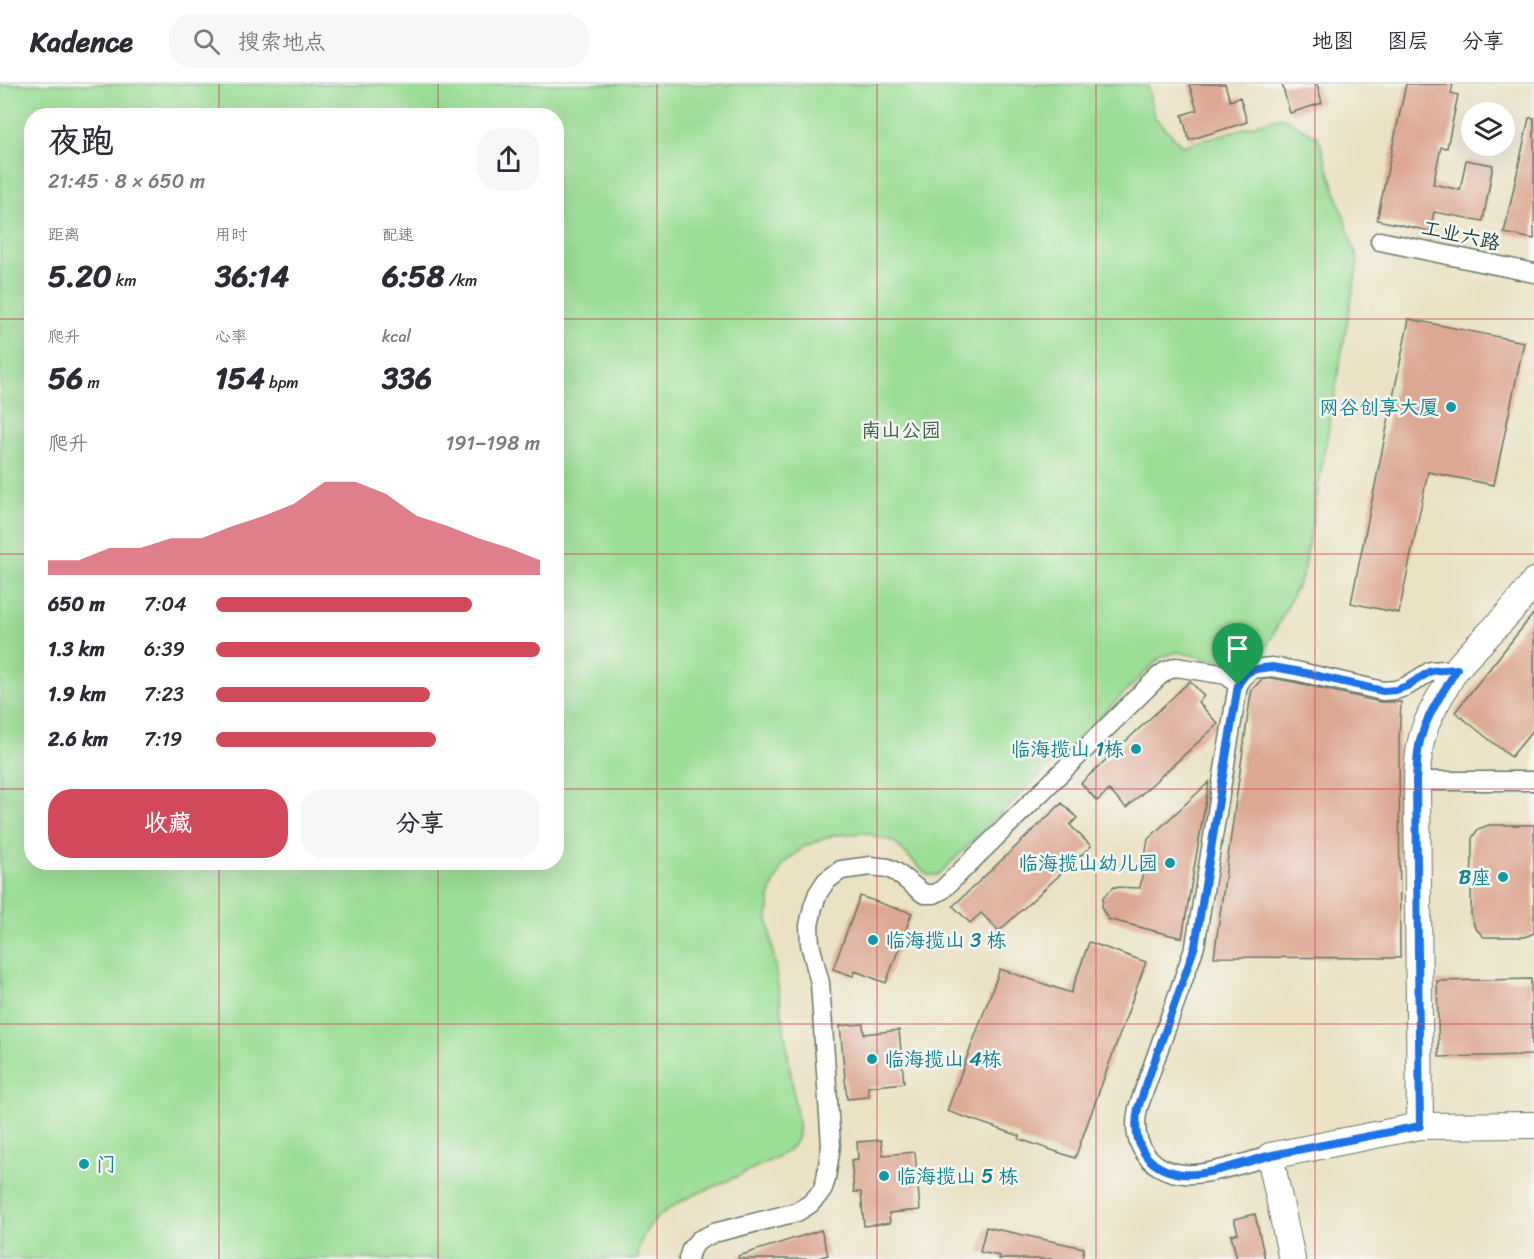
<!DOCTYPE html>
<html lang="zh">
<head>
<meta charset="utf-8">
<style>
  body { margin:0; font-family:Sriracha,"LXGW WenKai TC",sans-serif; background:#f7f7f7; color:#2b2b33; height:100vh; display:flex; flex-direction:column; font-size:22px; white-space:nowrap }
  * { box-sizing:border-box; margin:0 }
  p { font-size:20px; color:#7c7c81 }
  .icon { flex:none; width:33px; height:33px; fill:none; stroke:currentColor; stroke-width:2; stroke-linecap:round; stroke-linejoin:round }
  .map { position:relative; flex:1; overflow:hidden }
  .drawer { position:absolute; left:24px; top:24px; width:540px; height:762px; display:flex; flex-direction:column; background:#fff; border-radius:24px; box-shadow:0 6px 24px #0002 }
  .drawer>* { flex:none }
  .tools { position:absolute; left:1461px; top:18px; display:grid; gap:12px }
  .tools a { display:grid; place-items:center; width:54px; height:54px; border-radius:50%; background:#fff; box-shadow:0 6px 24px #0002; font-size:30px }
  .pin { position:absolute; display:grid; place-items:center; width:51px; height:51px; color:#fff; margin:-62px -26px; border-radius:50% 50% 50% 0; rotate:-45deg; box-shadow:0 0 6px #0007 }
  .pin .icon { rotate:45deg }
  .round { display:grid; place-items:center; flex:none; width:63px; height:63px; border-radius:24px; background:#f7f7f7 }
  .summary { display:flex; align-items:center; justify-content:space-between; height:102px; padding:0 24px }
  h1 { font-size:33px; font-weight:800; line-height:45px }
  .metrics { display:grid; grid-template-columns:repeat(3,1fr); gap:9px; height:102px; padding:6px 24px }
  .metrics div { display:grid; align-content:center }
  .metrics b { font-size:30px; font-weight:800 }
  .metrics small { font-size:16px; font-weight:400 }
  .metrics p { font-size:16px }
  .chart { height:168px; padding:12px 24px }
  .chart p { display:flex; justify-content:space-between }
  .chart svg { width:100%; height:108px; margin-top:6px; fill:#d1495b; opacity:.7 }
  .action { display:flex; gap:12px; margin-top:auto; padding:12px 24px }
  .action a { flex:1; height:69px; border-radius:24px; background:#d1495b; color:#fff; font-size:24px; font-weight:800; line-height:69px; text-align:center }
  .action a+a { background:#f7f7f7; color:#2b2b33 }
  ul { padding:0 24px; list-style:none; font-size:20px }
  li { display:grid; grid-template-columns:96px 72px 1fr; align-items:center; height:45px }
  li i { height:15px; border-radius:8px; background:#d1495b }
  header { display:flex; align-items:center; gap:36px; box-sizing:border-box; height:84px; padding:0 30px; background:#fff; border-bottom:2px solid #e1e1e2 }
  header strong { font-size:28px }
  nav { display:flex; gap:33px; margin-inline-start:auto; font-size:21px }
  .search { width:420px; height:54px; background:#f7f7f7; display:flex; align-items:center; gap:15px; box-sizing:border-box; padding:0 21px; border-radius:24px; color:#7c7c81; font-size:22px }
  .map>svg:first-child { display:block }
  .green { fill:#9bde95; stroke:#5d8e64; stroke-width:1.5; fill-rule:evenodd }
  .building { fill:#dda893 }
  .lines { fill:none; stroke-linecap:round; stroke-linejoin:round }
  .street-casing { stroke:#676; stroke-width:21 }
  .secondary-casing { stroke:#676; stroke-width:28 }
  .street { stroke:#fff; stroke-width:18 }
  .secondary { stroke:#fff; stroke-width:26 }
  .route-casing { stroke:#fff; stroke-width:12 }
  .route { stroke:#1a73e8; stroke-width:8 }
  .grid { fill:none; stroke:#d1495b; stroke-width:1.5; stroke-opacity:0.55 }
  .culture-dot { fill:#0f9aa8; stroke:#f6f6f2; stroke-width:2 }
  .labels { text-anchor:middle; stroke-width:5; stroke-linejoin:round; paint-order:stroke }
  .street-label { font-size:20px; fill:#1f3d34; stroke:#f6f6f2 }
  .culture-label { font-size:20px; fill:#0d838f; stroke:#f6f6f2; text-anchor:end }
  .park-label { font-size:20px; fill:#385d47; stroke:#f6f6f2 }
</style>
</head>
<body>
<header>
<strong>Kadence</strong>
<div class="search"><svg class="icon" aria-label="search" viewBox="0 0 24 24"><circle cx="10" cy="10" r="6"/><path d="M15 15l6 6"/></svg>搜索地点</div>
<nav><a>地图</a><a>图层</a><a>分享</a></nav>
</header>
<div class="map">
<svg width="1534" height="1175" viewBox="0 0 1534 1175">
  <rect width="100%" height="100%" fill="#f6f6f2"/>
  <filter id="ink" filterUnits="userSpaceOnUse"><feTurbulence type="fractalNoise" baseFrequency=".0167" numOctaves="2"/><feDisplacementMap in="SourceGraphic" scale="12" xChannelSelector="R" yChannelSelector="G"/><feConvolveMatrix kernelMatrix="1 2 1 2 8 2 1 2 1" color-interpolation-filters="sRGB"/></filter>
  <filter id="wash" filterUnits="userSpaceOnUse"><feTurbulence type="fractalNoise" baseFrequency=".008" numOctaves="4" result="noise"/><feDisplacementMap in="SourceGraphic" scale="24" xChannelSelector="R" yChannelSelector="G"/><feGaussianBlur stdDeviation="1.35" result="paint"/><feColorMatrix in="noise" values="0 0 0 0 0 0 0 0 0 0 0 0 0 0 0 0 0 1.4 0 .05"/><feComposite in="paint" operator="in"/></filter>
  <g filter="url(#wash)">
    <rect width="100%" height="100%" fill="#ebe2c4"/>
    <!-- green -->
    <path class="green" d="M 0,0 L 1147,0 L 1154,32 L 1182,62 L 1282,33 L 1318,53 L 1358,177 L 1303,490 L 1254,589 L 1252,585 L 1178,568 L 1161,573 L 938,791 L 927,791 L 894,758 L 866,749 L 834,751 L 805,762 L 783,780 L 771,807 L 768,834 L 798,1039 C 798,1044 799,1052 796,1057 C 789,1069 774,1074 763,1080 C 750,1086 738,1092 725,1098 C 690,1113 639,1129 638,1175 L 0,1175 ZM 32,32 L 556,32 L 556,778 L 32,778 Z"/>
    <g id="blocks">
      <!-- building -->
      <path class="building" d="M 1189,0 L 1225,0 L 1230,17 L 1240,13 L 1247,38 L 1189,56 L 1182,31 L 1197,26 Z
        M 1282,0 L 1317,0 L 1322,19 L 1290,29 Z
        M 1406,0 L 1453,0 L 1451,9 L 1458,11 L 1447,64 L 1441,63 L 1433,100 L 1460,106 L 1466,76 L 1493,81 L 1483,137 L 1434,128 L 1430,147 L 1377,136 Z
        M 1529,34 L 1534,34 L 1534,155 L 1504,149 Z
        M 1409,235 L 1524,258 L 1494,401 L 1428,388 L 1399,529 L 1351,519 Z
        M 1534,529 L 1534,645 L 1511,673 L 1455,628 Z
        M 1272,594 L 1294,598 L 1380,618 L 1401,618 L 1399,657 L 1400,874 L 1214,873 L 1250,616 L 1252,606 L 1261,596 Z
        M 1190,597 L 1204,612 L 1198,618 L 1218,640 L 1126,724 L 1109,706 L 1097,717 L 1081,699 Z
        M 1209,698 L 1182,854 L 1108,835 L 1102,825 L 1103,813 L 1114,803 L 1140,804 L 1148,755 Z
        M 1062,719 L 1077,734 L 1070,741 L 1091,762 L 999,847 L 981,829 L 970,839 L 953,822 Z
        M 1489,741 L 1534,741 L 1534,849 L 1525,853 L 1484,853 L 1475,844 L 1471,831 L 1472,754 L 1478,745 Z
        M 860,812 L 897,825 L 897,824 L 912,829 L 886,899 L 855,887 L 853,892 L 833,885 Z
        M 1089,858 L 1146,878 L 1075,1074 L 1019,1055 L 1020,1052 L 947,1027 L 1000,885 L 1071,909 Z
        M 1531,895 L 1532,971 L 1439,973 L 1437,897 Z
        M 863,940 L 864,950 L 899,946 L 904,999 L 868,1003 L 869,1013 L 847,1015 L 840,942 Z
        M 881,1056 L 883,1071 L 915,1068 L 920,1126 L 889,1129 L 890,1139 L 864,1142 L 861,1108 L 854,1108 L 851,1076 L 858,1075 L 857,1058 Z
        M 1255,1130 L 1265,1175 L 1237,1175 L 1231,1151 L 1238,1149 L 1234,1135 Z
        M 986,1143 L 1084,1164 L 1082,1175 L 999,1175 L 1000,1172 L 980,1168 Z
        M 821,1146 L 828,1171 L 814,1175 L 739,1175 L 738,1172 Z"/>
    </g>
  </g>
  <g filter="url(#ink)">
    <use href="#blocks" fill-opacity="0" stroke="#676" stroke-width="1.5"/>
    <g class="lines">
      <defs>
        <path id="street" d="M 1380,157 L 1534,189
          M 1238,601 L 1244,592 L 1252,585 L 1272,583 L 1296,587 L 1383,607 L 1396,606 L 1407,602 L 1431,587 L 1457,585
          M 1417,697 L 1534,697
          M 688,1175 L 691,1165 L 699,1156 L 714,1149 L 797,1128 L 810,1120 L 822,1107 L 826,1095 L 831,1061 L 820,899 L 810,860 L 809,842 L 813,823 L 818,809 L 826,797 L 841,786 L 871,782 L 888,784 L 896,788 L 924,810 L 934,810 L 942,806 L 1158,593 L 1166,587 L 1176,583 L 1227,591 L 1238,601 L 1195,862 L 1138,1024 C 1134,1042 1135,1058 1147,1072 C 1156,1083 1170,1089 1184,1090 C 1207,1092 1247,1078 1270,1072"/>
        <path id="secondary" d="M 1420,1042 L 1417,697 C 1418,658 1423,640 1444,606 C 1448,599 1452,590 1458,583 C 1483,554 1513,529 1534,497
          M 1292,1175 L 1270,1072 L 1420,1042 L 1534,1041"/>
      </defs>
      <!-- street casing -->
      <use href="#street" class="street-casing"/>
      <!-- secondary casing -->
      <use href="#secondary" class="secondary-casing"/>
      <!-- street -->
      <use href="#street" class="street"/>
      <!-- secondary -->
      <use href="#secondary" class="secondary"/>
    </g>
  </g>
  <g class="lines" filter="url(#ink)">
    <defs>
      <path id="route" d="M 1272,583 L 1296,587 L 1383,607 L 1396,606 L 1407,602 L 1431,587 L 1457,585 C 1445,605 1431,624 1423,647 C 1417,663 1417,680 1416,697 L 1420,1042 C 1371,1052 1321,1061 1272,1071 C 1247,1077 1206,1093 1182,1090 C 1145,1085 1131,1059 1138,1024 L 1195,862 L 1238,601 C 1248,584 1254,585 1272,583 Z"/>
    </defs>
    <!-- route casing -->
    <use href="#route" class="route-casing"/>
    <!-- route -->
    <use href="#route" class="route"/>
  </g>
  <!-- grid -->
  <path class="grid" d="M 219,0 L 219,32M 438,0 L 438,32M 657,0 L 657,1175M 877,0 L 877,1175M 1096,0 L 1096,1175M 1315,0 L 1315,1175M 0,235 L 32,235M 556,235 L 1534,235M 0,470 L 32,470M 556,470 L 1534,470M 0,705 L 32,705M 556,705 L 1534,705M 219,778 L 219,1175M 438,778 L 438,1175M 0,940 L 1534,940"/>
  <!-- markers -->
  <g class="culture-dot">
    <circle cx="1451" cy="323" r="6"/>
    <circle cx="1136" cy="665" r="6"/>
    <circle cx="1170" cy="779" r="6"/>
    <circle cx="1503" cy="793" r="6"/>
    <circle cx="873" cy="856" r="6"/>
    <circle cx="872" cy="975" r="6"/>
    <circle cx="84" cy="1080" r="6"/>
    <circle cx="884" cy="1092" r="6"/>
  </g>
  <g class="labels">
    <!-- street labels -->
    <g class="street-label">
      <text transform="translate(1461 151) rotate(12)" y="7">工业六路</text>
    </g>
    <!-- culture labels -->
    <g class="culture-label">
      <text x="1439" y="330">网谷创享大厦</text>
      <text x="1124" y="672">临海揽山 1栋</text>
      <text x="1158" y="786">临海揽山幼儿园</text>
      <text x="1491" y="800">B座</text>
      <text x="885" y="863" text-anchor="start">临海揽山 3 栋</text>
      <text x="884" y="982" text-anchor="start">临海揽山 4栋</text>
      <text x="96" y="1087" text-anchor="start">门</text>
      <text x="896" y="1099" text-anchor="start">临海揽山 5 栋</text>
    </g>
    <!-- park labels -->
    <g class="park-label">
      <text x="901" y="353">南山公园</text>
    </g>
  </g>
</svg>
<div class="tools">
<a><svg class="icon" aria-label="layers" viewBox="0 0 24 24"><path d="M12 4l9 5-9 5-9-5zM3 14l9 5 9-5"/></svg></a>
</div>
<div class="pin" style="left:1238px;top:601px;background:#1e9e55"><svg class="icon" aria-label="arrive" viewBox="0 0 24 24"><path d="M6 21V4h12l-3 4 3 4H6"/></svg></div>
<section class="drawer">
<div class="summary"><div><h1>夜跑</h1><p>21:45 · 8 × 650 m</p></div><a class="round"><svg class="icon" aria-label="share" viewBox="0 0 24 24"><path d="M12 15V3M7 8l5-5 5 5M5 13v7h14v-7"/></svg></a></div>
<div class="metrics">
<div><p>距离</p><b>5.20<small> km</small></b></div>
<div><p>用时</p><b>36:14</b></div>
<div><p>配速</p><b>6:58<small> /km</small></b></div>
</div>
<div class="metrics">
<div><p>爬升</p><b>56<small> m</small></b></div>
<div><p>心率</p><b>154<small> bpm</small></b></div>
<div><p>kcal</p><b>336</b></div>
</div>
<div class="chart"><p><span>爬升</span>191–198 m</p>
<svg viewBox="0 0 160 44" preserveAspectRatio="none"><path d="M0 44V38L10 38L20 33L30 33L40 29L50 29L60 24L70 20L80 15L90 6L100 6L110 11L120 20L130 24L140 29L150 33L160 38V44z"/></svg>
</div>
<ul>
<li><b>650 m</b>7:04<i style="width:79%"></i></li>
<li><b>1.3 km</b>6:39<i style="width:100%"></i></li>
<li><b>1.9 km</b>7:23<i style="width:66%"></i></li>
<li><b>2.6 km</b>7:19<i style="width:68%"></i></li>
</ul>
<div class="action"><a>收藏</a><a>分享</a></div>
</section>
</div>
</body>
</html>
